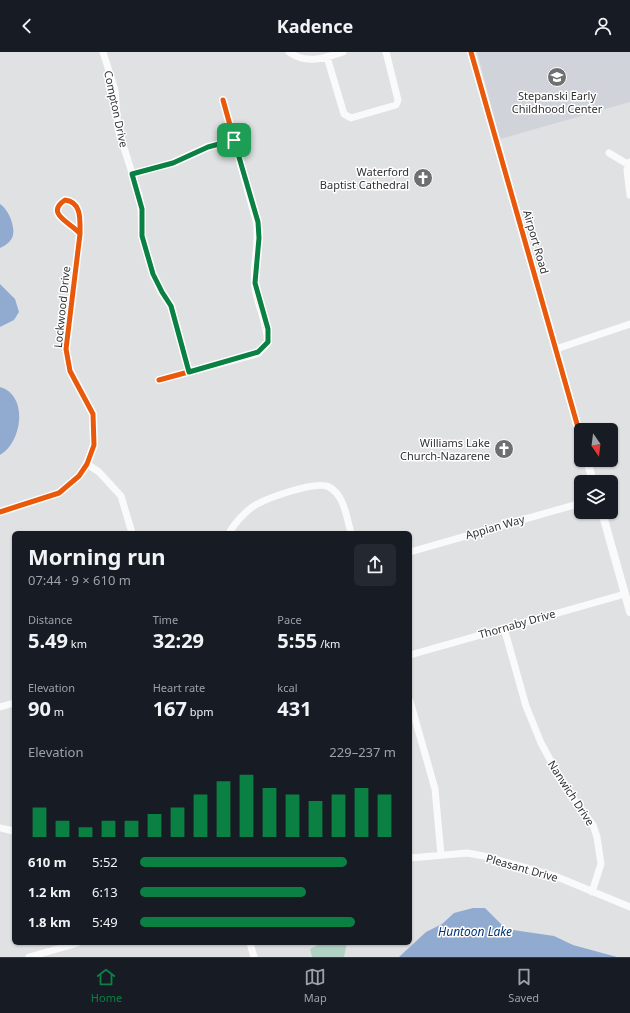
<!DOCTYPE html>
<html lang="en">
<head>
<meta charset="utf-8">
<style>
  body { margin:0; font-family:"Noto Sans",sans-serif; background:#242831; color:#f1f3f6; height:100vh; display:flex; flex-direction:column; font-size:15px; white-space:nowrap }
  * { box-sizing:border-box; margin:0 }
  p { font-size:13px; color:#9ea1a6 }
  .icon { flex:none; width:22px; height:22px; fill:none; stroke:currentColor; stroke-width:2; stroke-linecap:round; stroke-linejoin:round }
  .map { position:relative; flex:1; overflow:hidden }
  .panel { position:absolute; left:12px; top:479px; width:400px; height:414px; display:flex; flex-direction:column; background:#171b24; border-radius:6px; box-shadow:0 1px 3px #0004 }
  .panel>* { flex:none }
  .needle { width:26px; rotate:166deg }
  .controls { position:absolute; left:574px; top:371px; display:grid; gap:8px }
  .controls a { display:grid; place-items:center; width:44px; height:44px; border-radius:6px; background:#171b24; box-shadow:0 1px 3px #0004; font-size:20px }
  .pin { position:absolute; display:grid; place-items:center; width:34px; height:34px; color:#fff; margin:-17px; border-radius:8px; box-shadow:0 2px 6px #0006 }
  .round { display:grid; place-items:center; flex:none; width:42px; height:42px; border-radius:6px; background:#242831 }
  .summary { display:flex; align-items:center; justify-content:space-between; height:68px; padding:0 16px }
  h1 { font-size:22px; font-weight:700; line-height:30px }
  .metrics { display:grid; grid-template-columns:repeat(3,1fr); gap:6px; height:68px; padding:4px 16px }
  .metrics div { display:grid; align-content:center }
  .metrics b { font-size:20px; font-weight:700 }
  .metrics small { font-size:11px; font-weight:400 }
  .metrics p { font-size:11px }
  .chart { height:112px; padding:8px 16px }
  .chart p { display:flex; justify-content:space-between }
  .chart svg { width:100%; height:72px; margin-top:4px; stroke:#0b8043; stroke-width:6 }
  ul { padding:0 16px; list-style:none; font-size:13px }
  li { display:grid; grid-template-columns:64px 48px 1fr; align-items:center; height:30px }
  li i { height:10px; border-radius:5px; background:#0b8043 }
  header { display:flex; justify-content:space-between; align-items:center; height:52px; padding:0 16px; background:#171b24; font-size:18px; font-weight:700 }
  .tab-bar { display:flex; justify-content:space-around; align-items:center; height:56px; border-top:1px solid #363941; background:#171b24; font-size:11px; color:#9ea1a6 }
  .tab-bar a { display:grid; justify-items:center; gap:2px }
  .tab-bar .current { color:#0b8043 }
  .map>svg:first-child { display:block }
  .built { fill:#d0d3d9 }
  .green { fill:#b2d3c4 }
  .water { fill:#91aacf }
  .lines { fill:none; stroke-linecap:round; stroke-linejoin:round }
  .minor { stroke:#fafafb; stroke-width:7 }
  .tertiary { stroke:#fafafb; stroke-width:8 }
  .cycleway-casing { stroke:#fff; stroke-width:8 }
  .cycleway { stroke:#e8590c; stroke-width:5 }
  .route-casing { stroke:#fff; stroke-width:8 }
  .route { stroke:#0b8043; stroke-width:5 }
  .labels { text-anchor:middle; stroke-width:3; stroke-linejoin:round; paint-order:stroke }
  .poi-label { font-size:11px; fill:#313133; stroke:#fff; text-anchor:end }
  .street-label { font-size:11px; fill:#313133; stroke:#fff }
  .water-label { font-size:12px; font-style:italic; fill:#043472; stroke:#fff }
</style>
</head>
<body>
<header><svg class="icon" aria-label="back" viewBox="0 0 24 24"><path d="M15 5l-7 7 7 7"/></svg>Kadence<svg class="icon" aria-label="person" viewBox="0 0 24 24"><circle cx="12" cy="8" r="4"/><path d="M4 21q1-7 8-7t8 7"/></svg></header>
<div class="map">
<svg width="630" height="905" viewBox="0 0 630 905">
  <rect width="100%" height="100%" fill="#e0e1e3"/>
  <!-- built -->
  <path class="built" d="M 477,0 L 630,0 L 630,50 L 500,87 Z"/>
  <!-- green -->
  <path class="green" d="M 322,891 L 347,891 L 344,905 L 312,905 L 310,897 Z"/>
  <!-- water -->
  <path class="water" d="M 0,152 C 8,157 15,173 13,183 C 12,189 5,194 0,196 Z
    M 0,232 L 15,247 L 19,260 L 14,268 L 0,275 Z
    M 0,335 C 29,343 22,391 0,403 Z
    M 473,856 L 485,856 L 506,877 L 554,884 L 573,893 L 617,905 L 399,905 L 426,880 L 442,872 L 454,861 Z"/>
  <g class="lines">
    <!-- minor -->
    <path class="minor" d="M 103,0 L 115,38 L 118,77 L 139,143 L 141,157 L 142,184 L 153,222 L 161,240 L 171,253 L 189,320
      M 289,0 C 307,13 324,6 343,0
      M 327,5 L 344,62 L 351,66 L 396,53 L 398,48 L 386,0
      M 609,101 L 629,113
      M 630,110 L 627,118 L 630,143
      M 132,122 L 173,111 L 208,95 L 234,88
      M 556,297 L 630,272
      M 159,328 L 258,301 L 268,290 C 268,269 256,250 255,230 C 254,209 260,191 257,170 L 223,48
      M 87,412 L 99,420 L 121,444 L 132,481
      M 0,460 L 59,441 L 79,424 L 87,412 L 94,393 L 93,362 L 70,319 L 66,297 L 80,182 C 80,168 82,150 65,148 C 44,162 72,171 80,182
      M 229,481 C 235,471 242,463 251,456 C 263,447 316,428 329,435 C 344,442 347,467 351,481
      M 410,500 L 581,451
      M 504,576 L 526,654 L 541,691 L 565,735 L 593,773 L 597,785 L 601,812 L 592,840
      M 410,603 L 625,542
      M 410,649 L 435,737 L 441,803
      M 0,655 L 14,651
      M 0,776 L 14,779
      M 410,806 L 467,801 L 484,804 L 555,824 L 630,855
      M 250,891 L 254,905
      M 29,905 L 78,891"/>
    <!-- tertiary -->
    <path class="tertiary" d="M 471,0 L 581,386
      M 587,408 L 593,430
      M 602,460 L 630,560"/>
    <defs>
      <path id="cycleway" d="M 471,0 L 581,386
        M 159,328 L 258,301 L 268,290 C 268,269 256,250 255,230 C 254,209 260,191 257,170 L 223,48
        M 0,460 L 59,441 L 79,424 L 87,412 L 94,393 L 93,362 L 70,319 L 66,297 L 80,182 C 80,168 82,150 65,148 C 44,162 72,171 80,182"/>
    </defs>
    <!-- cycleway casing -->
    <use href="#cycleway" class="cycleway-casing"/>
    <!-- cycleway -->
    <use href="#cycleway" class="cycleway"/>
  </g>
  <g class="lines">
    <defs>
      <path id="route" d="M 234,88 L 258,170 L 259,186 L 255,231 L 268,277 L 268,290 L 258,300 L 189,320 L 171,254 L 162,240 L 153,222 L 142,184 L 142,157 L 132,122 L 173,111 L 208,95 Z"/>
    </defs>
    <!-- route casing -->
    <use href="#route" class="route-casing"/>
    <!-- route -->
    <use href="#route" class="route"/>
  </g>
  <!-- icons -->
  <defs>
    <symbol id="school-disc" viewBox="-11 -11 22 22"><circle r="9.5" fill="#6e6f71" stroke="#fff"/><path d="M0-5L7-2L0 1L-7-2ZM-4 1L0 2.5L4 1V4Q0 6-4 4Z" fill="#fff"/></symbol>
    <symbol id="church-disc" viewBox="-11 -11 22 22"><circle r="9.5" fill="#6e6f71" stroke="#fff"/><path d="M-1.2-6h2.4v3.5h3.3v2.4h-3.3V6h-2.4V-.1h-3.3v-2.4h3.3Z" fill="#fff"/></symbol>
  </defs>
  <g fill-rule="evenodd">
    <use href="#school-disc" x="546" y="14" width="22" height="22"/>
    <use href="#church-disc" x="412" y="115" width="22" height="22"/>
    <use href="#church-disc" x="493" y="386" width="22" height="22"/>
  </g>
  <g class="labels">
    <!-- poi labels -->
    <g class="poi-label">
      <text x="557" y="48" text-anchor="middle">Stepanski Early<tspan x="557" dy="13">Childhood Center</tspan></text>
      <text x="409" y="124">Waterford<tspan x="409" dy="13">Baptist Cathedral</tspan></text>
      <text x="490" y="395">Williams Lake<tspan x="490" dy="13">Church-Nazarene</tspan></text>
    </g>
    <!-- street labels -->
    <g class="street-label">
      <text transform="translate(116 57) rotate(78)" y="4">Compton Drive</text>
      <text transform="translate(536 190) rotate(74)" y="4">Airport Road</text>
      <text transform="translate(62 255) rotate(-84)" y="4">Lockwood Drive</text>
      <text transform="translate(495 475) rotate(-16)" y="4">Appian Way</text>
      <text transform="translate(517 572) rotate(-16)" y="4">Thornaby Drive</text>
      <text transform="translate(571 741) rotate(57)" y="4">Nanwich Drive</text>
      <text transform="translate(522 816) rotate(16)" y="4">Pleasant Drive</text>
    </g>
    <!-- water labels -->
    <g class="water-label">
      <text x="475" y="884">Huntoon Lake</text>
    </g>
  </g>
</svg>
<div class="controls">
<a><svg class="needle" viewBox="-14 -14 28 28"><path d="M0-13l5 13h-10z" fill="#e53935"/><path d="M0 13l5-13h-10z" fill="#9ea1a6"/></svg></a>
<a><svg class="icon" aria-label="layers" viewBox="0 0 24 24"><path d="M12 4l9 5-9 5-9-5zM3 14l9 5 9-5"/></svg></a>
</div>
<div class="pin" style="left:234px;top:88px;background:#1e9e55"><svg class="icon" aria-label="arrive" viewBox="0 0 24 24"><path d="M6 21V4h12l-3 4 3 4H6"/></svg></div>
<section class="panel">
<div class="summary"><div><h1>Morning run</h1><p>07:44 · 9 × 610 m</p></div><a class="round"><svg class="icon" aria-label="share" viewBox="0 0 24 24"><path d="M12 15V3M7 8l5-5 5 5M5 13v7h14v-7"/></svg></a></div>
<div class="metrics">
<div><p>Distance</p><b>5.49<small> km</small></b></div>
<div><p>Time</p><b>32:29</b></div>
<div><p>Pace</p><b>5:55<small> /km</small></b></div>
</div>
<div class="metrics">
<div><p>Elevation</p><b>90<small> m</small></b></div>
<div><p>Heart rate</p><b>167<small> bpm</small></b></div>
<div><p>kcal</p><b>431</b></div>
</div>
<div class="chart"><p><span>Elevation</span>229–237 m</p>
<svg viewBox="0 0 160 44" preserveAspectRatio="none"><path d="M5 44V26M15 44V34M25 44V38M35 44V34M45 44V34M55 44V30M65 44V26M75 44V18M85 44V10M95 44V6M105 44V14M115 44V18M125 44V22M135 44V18M145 44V14M155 44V18"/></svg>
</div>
<ul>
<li><b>610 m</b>5:52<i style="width:81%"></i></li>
<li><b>1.2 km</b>6:13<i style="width:65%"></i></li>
<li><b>1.8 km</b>5:49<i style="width:84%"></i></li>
</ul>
</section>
</div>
<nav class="tab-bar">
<a class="current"><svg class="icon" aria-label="home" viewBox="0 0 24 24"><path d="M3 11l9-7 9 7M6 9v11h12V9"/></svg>Home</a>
<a><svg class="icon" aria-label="map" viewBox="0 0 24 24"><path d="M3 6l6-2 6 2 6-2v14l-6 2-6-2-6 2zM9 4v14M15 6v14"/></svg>Map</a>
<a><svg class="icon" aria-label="saved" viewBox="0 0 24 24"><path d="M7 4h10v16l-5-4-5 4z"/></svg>Saved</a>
</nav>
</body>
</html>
